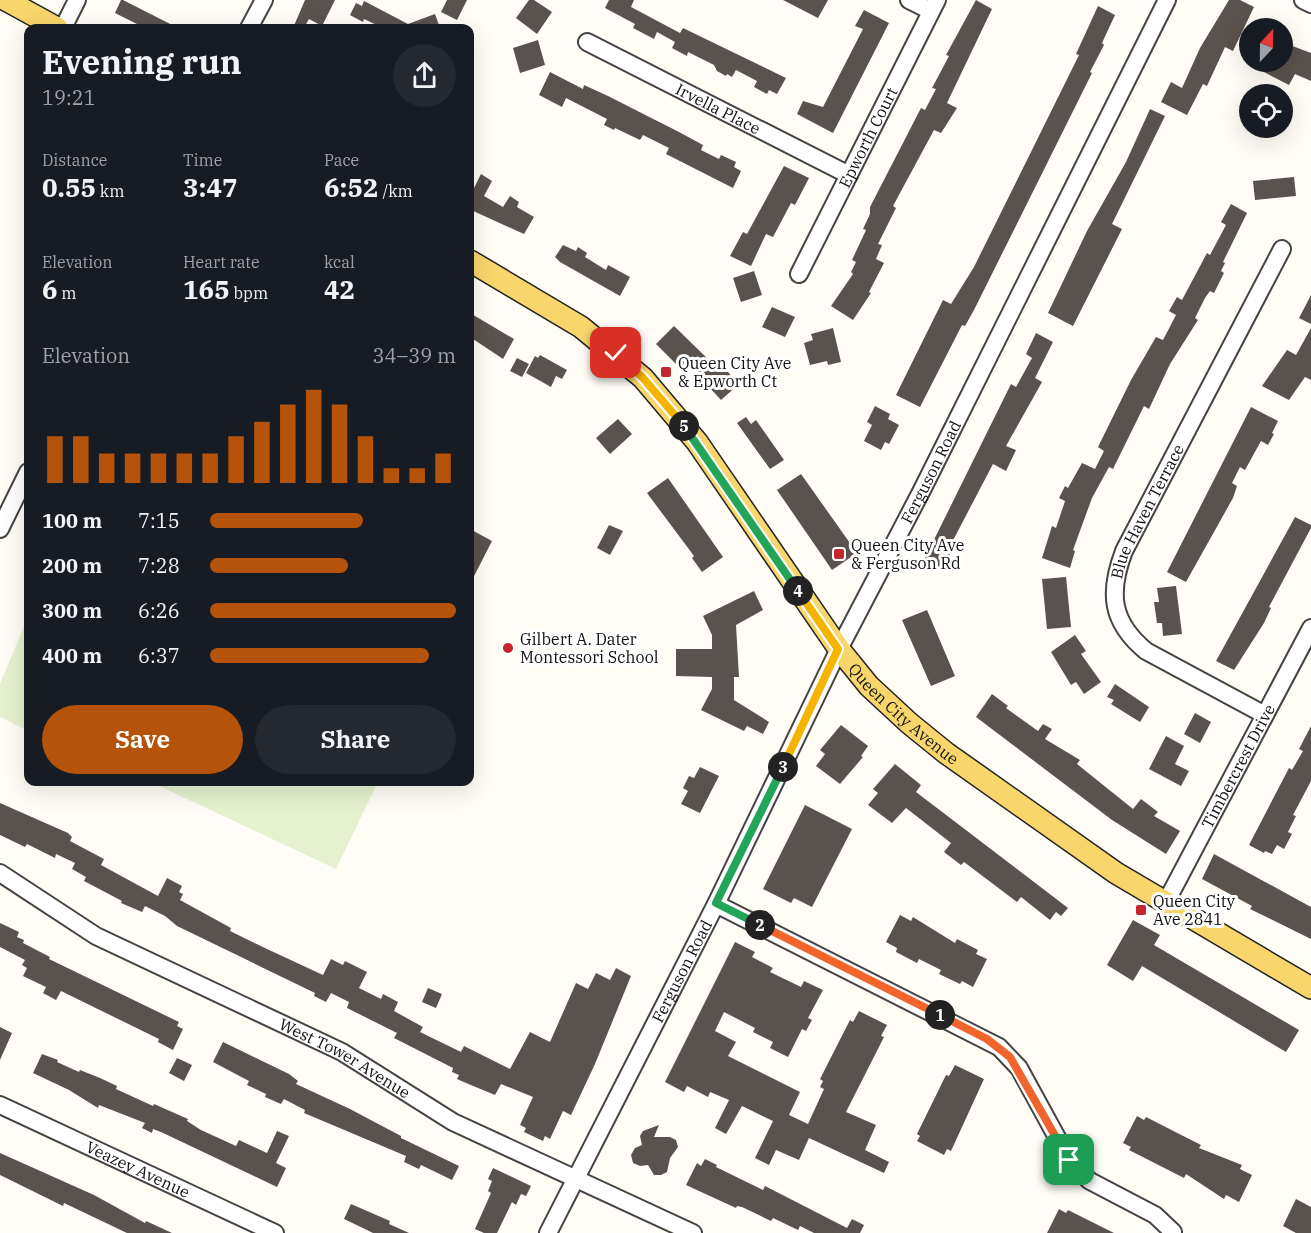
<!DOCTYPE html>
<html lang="en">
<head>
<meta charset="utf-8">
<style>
  body { margin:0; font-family:"IBM Plex Serif",serif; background:#242831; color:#f1f3f6; height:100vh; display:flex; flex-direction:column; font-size:22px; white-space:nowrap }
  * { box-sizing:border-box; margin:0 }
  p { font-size:20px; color:#9ea1a6 }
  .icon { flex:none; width:33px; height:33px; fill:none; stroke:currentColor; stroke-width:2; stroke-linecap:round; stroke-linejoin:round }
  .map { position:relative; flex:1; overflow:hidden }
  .panel { position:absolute; left:24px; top:24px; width:450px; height:762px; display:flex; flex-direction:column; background:#171b24; border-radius:12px; box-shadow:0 6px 24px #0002 }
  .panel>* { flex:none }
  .needle { width:39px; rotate:22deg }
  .buttons { position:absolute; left:1239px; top:18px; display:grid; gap:12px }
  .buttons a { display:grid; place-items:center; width:54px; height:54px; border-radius:50%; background:#171b24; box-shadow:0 6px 24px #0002; font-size:30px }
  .pin { position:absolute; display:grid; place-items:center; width:51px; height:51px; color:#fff; margin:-26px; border-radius:12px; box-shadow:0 3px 9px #0006 }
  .km { position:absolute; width:30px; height:30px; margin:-15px; border-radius:50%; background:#222; color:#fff; font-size:16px; line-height:30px; text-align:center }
  .round { display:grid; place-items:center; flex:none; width:63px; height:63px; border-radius:32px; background:#242831 }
  .summary { display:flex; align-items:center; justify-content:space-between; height:102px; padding:0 18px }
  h1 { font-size:33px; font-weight:700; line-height:45px }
  .stats { display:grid; grid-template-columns:repeat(3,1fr); gap:9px; height:102px; padding:6px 18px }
  .stats div { display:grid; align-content:center }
  .stats b { font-size:26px; font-weight:700 }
  .stats small { font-size:16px; font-weight:400 }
  .stats p { font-size:16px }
  .chart { height:168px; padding:12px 18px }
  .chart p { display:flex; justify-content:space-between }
  .chart svg { width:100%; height:108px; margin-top:6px; stroke:#b45309; stroke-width:6 }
  .button { display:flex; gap:12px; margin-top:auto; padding:12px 18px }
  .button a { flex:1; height:69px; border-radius:36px; background:#b45309; color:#fff; font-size:24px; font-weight:700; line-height:69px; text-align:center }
  .button a+a { background:#242831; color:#f1f3f6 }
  ul { padding:0 18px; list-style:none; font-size:20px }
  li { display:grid; grid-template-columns:96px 72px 1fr; align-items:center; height:45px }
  li i { height:15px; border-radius:8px; background:#b45309 }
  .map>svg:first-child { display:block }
  .pitch { fill:#e6f2cf }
  .building { fill:#5a524d }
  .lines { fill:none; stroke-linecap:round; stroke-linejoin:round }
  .minor-casing { stroke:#444; stroke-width:20 }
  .major-casing { stroke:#222; stroke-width:24 }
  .minor { stroke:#fff; stroke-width:16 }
  .major { stroke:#f9d66b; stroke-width:21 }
  .split-1-casing { stroke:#fff; stroke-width:12 }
  .split-2-casing { stroke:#fff; stroke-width:12 }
  .split-3-casing { stroke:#fff; stroke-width:12 }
  .split-4-casing { stroke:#fff; stroke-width:12 }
  .split-5-casing { stroke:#fff; stroke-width:12 }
  .split-6-casing { stroke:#fff; stroke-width:12 }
  .split-1 { stroke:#f0652b; stroke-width:8 }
  .split-2 { stroke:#f0652b; stroke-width:8 }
  .split-3 { stroke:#22a559; stroke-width:8 }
  .split-4 { stroke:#f5b400; stroke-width:8 }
  .split-5 { stroke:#22a559; stroke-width:8 }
  .split-6 { stroke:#f5b400; stroke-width:8 }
  .poi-dot { fill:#c4262e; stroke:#fff; stroke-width:2 }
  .labels { text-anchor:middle; stroke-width:6; stroke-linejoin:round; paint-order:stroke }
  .street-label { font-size:16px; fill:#111; stroke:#fff }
  .poi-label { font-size:16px; fill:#111; stroke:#fff; text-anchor:start }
</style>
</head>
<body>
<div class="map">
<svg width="1311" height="1233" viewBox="0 0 1311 1233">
  <rect width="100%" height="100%" fill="#fffdf5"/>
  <!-- pitch -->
  <path class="pitch" d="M 28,617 L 28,731 L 0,717 L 0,684 Z
    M 151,782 L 378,782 L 336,869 Z"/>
  <!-- building -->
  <path class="building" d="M 121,0 L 123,0 L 178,28 L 145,28 L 115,13 Z
    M 305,0 L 335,0 L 322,26 L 309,19 L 304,28 L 293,28 Z
    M 447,0 L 467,0 L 457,20 L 441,12 Z
    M 529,0 L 534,0 L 552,12 L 537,34 L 516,18 Z
    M 609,0 L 634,0 L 631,7 L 680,33 L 683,28 L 786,78 L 777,94 L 769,90 L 767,94 L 754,87 L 757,81 L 736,70 L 732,77 L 727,74 L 726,76 L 717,71 L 714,65 L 688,52 L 687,56 L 672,48 L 675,42 L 657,32 L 654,39 L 633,28 L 635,24 L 605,8 Z
    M 783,0 L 828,0 L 818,18 Z
    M 976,0 L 992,9 L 947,103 L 957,108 L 941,133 L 934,130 L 893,206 L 896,208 L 878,244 L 882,245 L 876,259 L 884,263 L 869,292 L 871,293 L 853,320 L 831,306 L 853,274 L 851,272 L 856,262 L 852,260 L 866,230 L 863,229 L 870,214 L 870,207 L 921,108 L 925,110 L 936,89 L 932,88 L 949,56 L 946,55 Z
    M 1229,0 L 1240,0 L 1254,7 L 1233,51 L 1225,47 L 1207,86 L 1203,84 L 1187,115 L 1161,102 L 1171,82 L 1182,88 L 1200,48 Z
    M 364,1 L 408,24 L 435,14 L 439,25 L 430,28 L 383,28 L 364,19 L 363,22 L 350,15 L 356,3 L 362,6 Z
    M 1098,6 L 1115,15 L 1102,43 L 1104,45 L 1090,72 L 1092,73 L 974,310 L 965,326 L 962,325 L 920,407 L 896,395 L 943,300 L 951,304 L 974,267 L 1079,55 L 1076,54 Z
    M 864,10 L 889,23 L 833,133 L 797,114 L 803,101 L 823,107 L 863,29 L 855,26 Z
    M 538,40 L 545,65 L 520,73 L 513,48 Z
    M 1282,42 L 1311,53 L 1311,81 L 1295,74 L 1289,85 L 1260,70 L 1264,62 L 1282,62 Z
    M 550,72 L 583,89 L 584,85 L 608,96 L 679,132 L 703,145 L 701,150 L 719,159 L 721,155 L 736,162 L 734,167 L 741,171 L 733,188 L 666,154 L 669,148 L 643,135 L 640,140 L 615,128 L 614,130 L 604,125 L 607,119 L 566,98 L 562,107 L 539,95 Z
    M 1150,109 L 1165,116 L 1112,224 L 1122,229 L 1073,326 L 1048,313 L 1087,231 L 1126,162 Z
    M 784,166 L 809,178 L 795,205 L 791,203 L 773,237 L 766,234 L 751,266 L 730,256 L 743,232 L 747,234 Z
    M 481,174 L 492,181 L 484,196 L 503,207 L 510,196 L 519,202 L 517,207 L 534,217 L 524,234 L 471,210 L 473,207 L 470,204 L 470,196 Z
    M 1294,177 L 1296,196 L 1255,200 L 1253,181 Z
    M 1231,204 L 1247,213 L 1223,262 L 1225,263 L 1221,271 L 1224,273 L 1214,293 L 1210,291 L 1205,298 L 1195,318 L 1198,320 L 1170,364 L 1149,409 L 1144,406 L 1113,469 L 1109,467 L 1092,498 L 1073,550 L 1075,551 L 1070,568 L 1042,558 L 1052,526 L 1056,528 L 1065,501 L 1059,498 L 1065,486 L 1068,488 L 1082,463 L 1095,469 L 1104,451 L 1098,447 L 1131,380 L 1156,337 L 1163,340 L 1176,315 L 1169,311 L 1177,297 L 1182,300 L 1207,253 L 1210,255 L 1226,225 L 1221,222 Z
    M 563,245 L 576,251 L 578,247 L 587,253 L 585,257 L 606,270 L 608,265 L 630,277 L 620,296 L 560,262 L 555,257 Z
    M 754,271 L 762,295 L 741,302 L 733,278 Z
    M 1311,295 L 1311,324 L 1299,318 Z
    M 772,307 L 795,317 L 785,337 L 762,327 Z
    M 470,313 L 514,339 L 503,359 L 470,337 Z
    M 674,326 L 711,362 L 715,358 L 739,384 L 721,400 L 686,362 L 680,368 L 656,344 Z
    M 833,328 L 841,362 L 828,365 L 827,361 L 810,365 L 804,343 L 813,340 L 811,334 Z
    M 1311,328 L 1311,380 L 1305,377 L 1289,400 L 1262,386 L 1287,350 L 1296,355 Z
    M 1036,333 L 1053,342 L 1035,378 L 1042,382 L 1006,446 L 1016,450 L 1006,471 L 993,464 L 949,548 L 952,550 L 941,571 L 923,562 L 1011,384 L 1016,387 L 1032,358 L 1026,354 Z
    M 540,355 L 567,370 L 562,379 L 556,376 L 551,387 L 526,373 L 535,356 L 538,358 Z
    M 517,358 L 529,364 L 522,377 L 510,371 Z
    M 875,406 L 890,414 L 888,419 L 899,425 L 889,444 L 885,442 L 881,450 L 864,441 L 872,425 L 867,422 Z
    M 1251,407 L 1278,421 L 1272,433 L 1274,434 L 1268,445 L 1261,441 L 1245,470 L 1240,467 L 1232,483 L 1237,486 L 1233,498 L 1186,582 L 1167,572 Z
    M 746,417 L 751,424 L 756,420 L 784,460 L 770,469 L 737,423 Z
    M 618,419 L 632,434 L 610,454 L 596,438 Z
    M 801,474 L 857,553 L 832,570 L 777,490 Z
    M 668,478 L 723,557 L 702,572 L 692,558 L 694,556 L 647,493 Z
    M 1295,517 L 1311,525 L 1311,528 L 1269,607 L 1271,608 L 1264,623 L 1234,670 L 1216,661 Z
    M 609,525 L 623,531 L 610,555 L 597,548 Z
    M 470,529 L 492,541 L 470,584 Z
    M 1066,577 L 1071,627 L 1047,629 L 1042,579 Z
    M 1176,586 L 1182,634 L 1163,636 L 1162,623 L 1157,623 L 1154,602 L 1159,602 L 1157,588 Z
    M 754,591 L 763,610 L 736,625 L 739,677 L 734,677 L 734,700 L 769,722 L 763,734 L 747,726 L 744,731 L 701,710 L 712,689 L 712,677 L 676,676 L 676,649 L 712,649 L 712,635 L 703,616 Z
    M 927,610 L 955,676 L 931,686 L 902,620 Z
    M 1075,635 L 1086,651 L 1081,654 L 1101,682 L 1084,694 L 1076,682 L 1071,685 L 1051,652 Z
    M 1115,684 L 1149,707 L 1140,722 L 1111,704 L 1114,700 L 1107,697 Z
    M 992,694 L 1008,706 L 1006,708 L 1038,731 L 1043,724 L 1052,729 L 1045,739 L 1080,760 L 1077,764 L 1133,809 L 1141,799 L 1158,812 L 1154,816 L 1180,831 L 1166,854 L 1112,820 L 976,717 Z
    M 1195,713 L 1211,722 L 1200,743 L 1184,734 Z
    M 841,725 L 868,746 L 861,756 L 863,757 L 840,784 L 816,766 L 825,754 L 820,750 Z
    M 1311,726 L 1311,781 L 1293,815 L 1296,816 L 1288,832 L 1292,834 L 1284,849 L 1277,845 L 1272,854 L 1265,851 L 1264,853 L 1249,845 L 1289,768 L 1292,770 L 1303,751 L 1299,749 Z
    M 1166,736 L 1184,746 L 1175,764 L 1189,771 L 1181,786 L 1149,769 Z
    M 895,764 L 921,785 L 916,792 L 1068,908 L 1061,916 L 1056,912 L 1050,920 L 1021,897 L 1017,902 L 964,862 L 961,865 L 944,852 L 951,843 L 906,808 L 892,823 L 868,805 L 878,793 L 873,789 Z
    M 700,767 L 719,776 L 700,813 L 681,804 L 688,791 L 683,788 L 689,776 L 694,778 Z
    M 0,803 L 68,833 L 72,837 L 70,841 L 104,859 L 101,865 L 158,896 L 167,878 L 182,886 L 179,892 L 183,894 L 180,900 L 231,928 L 230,931 L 267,949 L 323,975 L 331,959 L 343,965 L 345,961 L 367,972 L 359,988 L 381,999 L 383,994 L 398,1002 L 394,1011 L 423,1027 L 420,1032 L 461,1052 L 464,1046 L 510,1069 L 530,1032 L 550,1042 L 576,983 L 588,989 L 596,973 L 610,980 L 616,968 L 631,976 L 595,1064 L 571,1115 L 563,1111 L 550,1139 L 545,1136 L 543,1141 L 524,1132 L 526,1128 L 520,1125 L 533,1097 L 501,1084 L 495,1095 L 466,1083 L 457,1079 L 459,1075 L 452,1072 L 453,1068 L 394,1038 L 397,1033 L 347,1008 L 349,1002 L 331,993 L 326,1002 L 314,996 L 315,993 L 177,926 L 165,916 L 145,906 L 142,912 L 121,903 L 122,901 L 84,881 L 86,877 L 72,869 L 75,863 L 56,854 L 55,858 L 27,844 L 25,847 L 0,835 Z
    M 805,805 L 852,829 L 812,907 L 794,898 L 791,903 L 763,889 Z
    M 1214,854 L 1311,907 L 1311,939 L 1250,909 L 1252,906 L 1202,879 Z
    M 900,915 L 911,921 L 913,917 L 955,943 L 957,939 L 978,950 L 976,954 L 987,959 L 973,987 L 962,981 L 960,984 L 939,974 L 941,970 L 919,959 L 917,963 L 896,952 L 897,948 L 886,942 Z
    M 1133,920 L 1160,935 L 1154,945 L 1299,1030 L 1286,1052 L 1142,966 L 1133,981 L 1107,965 Z
    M 0,923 L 19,932 L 17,937 L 24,940 L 23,943 L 50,957 L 49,959 L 179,1022 L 177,1026 L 183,1029 L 173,1050 L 158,1042 L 159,1039 L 61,991 L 56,1000 L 43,993 L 46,987 L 23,976 L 27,968 L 22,965 L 25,960 L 0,947 Z
    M 735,942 L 755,952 L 752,957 L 773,968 L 770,972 L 801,987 L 804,981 L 823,990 L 808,1018 L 812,1020 L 806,1031 L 802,1029 L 788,1057 L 770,1048 L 773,1042 L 753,1032 L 755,1028 L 724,1012 L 715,1031 L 736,1042 L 728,1056 L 800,1092 L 789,1115 L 808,1124 L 824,1089 L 820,1087 L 823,1081 L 820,1079 L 850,1020 L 853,1022 L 859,1011 L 887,1025 L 881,1036 L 884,1037 L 846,1112 L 876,1125 L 865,1150 L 889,1162 L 884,1173 L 809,1138 L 799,1160 L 776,1150 L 769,1165 L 755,1158 L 773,1121 L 742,1106 L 726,1134 L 715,1128 L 729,1100 L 710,1092 L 708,1097 L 687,1086 L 684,1092 L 665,1082 Z
    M 428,988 L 442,994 L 436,1008 L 422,1002 Z
    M 0,1027 L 12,1033 L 0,1060 Z
    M 223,1042 L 289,1074 L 298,1081 L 296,1084 L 350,1109 L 401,1136 L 401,1138 L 459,1166 L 452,1180 L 421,1165 L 419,1169 L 404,1162 L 406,1156 L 304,1113 L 305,1110 L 284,1099 L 281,1104 L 265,1097 L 266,1094 L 247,1085 L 249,1081 L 213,1062 Z
    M 42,1054 L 58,1060 L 57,1062 L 79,1072 L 80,1070 L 100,1078 L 117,1086 L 116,1089 L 153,1106 L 154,1104 L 188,1119 L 187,1121 L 201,1130 L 236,1146 L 239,1140 L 267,1153 L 277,1131 L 289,1136 L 276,1163 L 286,1168 L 277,1187 L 161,1132 L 153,1129 L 152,1133 L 142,1128 L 145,1123 L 99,1105 L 98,1108 L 69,1090 L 33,1073 Z
    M 177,1058 L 192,1065 L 184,1081 L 169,1073 Z
    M 955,1065 L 984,1079 L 951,1151 L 947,1149 L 944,1155 L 917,1141 L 920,1136 L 917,1134 L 946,1075 L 949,1076 Z
    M 1137,1116 L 1144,1120 L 1146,1117 L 1201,1145 L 1199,1148 L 1242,1165 L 1240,1169 L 1252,1175 L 1239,1202 L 1226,1195 L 1224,1199 L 1186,1174 L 1184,1178 L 1129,1150 L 1131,1147 L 1123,1143 Z
    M 659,1125 L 654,1137 L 670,1137 L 676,1140 L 678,1147 L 670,1158 L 667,1172 L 661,1175 L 654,1175 L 648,1165 L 640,1166 L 633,1163 L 631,1155 L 635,1148 L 642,1145 L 640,1136 L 643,1131 Z
    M 0,1153 L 94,1195 L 145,1223 L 146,1221 L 172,1233 L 127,1233 L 64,1203 L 63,1206 L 0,1175 Z
    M 705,1159 L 717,1165 L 716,1167 L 763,1190 L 765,1186 L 847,1228 L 852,1219 L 864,1225 L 860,1233 L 814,1233 L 800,1226 L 798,1230 L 773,1218 L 771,1221 L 742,1207 L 737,1206 L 736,1208 L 686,1185 L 697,1163 L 701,1166 Z
    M 493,1168 L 531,1186 L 526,1196 L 521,1194 L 516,1205 L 512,1202 L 497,1233 L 484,1233 L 475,1229 L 491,1193 L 488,1191 L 492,1181 L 488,1179 Z
    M 1296,1199 L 1311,1207 L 1311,1233 L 1296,1233 L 1283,1226 Z
    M 351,1204 L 390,1221 L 389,1224 L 409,1233 L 373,1233 L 367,1230 L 344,1219 Z
    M 1059,1209 L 1066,1213 L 1068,1210 L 1114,1233 L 1047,1233 Z"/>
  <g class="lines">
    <defs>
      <g id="minor">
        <path d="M 909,0 L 931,11"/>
        <path d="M 1303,0 L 1311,4"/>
        <path d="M 63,28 L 77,0"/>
        <path d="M 249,28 L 264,0"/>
        <path id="s1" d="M 587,42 L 849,175"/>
        <path id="s2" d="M 799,274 L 937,0"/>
        <path d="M 0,529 L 28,472"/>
        <path id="s3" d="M 1265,715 L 1146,651 C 1111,622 1108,593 1124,551 L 1282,249"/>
        <path id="s4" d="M 0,873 L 96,936 L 342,1052 L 453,1122 L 693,1233"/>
        <path d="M 716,904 L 999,1047 L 1019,1068 L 1072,1165 L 1090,1181 L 1155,1215 L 1173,1232"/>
        <path id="s5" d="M 1165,904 L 1311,628"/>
        <path id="s6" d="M 0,1105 L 275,1233"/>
        <path id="s7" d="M 548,1233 L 716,904 L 839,649 L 922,490 L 1167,0"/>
      </g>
      <g id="major">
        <path d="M 6,0 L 57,28"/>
        <path id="s8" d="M 470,261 L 581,327 L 643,378 L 697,442 L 839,649 L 869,686 L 909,723 L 946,753 L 1116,873 L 1311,988"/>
      </g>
    </defs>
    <!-- minor casing -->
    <use href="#minor" class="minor-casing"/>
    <!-- major casing -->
    <use href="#major" class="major-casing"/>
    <!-- minor -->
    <use href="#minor" class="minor"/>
    <!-- major -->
    <use href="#major" class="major"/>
  </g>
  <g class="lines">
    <defs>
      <path id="split-1" d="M 940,1015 L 987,1039 L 1010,1057 L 1069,1160"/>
      <path id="split-2" d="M 760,925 L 940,1015"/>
      <path id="split-3" d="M 760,925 L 716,903 L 783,767"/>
      <path id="split-4" d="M 783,767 L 838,649 L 798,591"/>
      <path id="split-5" d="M 684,426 L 798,591"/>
      <path id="split-6" d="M 616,353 L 643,378 L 684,426"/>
    </defs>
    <!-- split-1 casing -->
    <use href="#split-1" class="split-1-casing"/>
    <!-- split-2 casing -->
    <use href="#split-2" class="split-2-casing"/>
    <!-- split-3 casing -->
    <use href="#split-3" class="split-3-casing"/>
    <!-- split-4 casing -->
    <use href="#split-4" class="split-4-casing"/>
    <!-- split-5 casing -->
    <use href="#split-5" class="split-5-casing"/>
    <!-- split-6 casing -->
    <use href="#split-6" class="split-6-casing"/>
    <!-- split-1 -->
    <use href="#split-1" class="split-1"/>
    <!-- split-2 -->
    <use href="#split-2" class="split-2"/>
    <!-- split-3 -->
    <use href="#split-3" class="split-3"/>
    <!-- split-4 -->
    <use href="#split-4" class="split-4"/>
    <!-- split-5 -->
    <use href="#split-5" class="split-5"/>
    <!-- split-6 -->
    <use href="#split-6" class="split-6"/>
  </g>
  <!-- markers -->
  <g class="poi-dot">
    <rect x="660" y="366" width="12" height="12" rx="3"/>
    <rect x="833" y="548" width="12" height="12" rx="3"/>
    <circle cx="508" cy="648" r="6"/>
    <rect x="1135" y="904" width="12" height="12" rx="3"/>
  </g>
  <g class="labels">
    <!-- street labels -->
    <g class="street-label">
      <text dy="6" stroke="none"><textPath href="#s1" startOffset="147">Irvella Place</textPath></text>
      <text dy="6" stroke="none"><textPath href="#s2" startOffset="153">Epworth Court</textPath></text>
      <text dy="6" stroke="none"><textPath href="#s7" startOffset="852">Ferguson Road</textPath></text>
      <text dy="6" stroke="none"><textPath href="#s3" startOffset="292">Blue Haven Terrace</textPath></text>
      <text dy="6" stroke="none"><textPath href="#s8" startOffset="636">Queen City Avenue</textPath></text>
      <text dy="6" stroke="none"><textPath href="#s5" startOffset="156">Timbercrest Drive</textPath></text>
      <text dy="6" stroke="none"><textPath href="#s7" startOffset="294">Ferguson Road</textPath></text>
      <text dy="6" stroke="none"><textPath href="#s4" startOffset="392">West Tower Avenue</textPath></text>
      <text dy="6" stroke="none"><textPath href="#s6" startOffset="152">Veazey Avenue</textPath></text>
    </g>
    <!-- poi labels -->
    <g class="poi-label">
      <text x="678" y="369">Queen City Ave<tspan x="678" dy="18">&amp; Epworth Ct</tspan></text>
      <text x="851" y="551">Queen City Ave<tspan x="851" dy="18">&amp; Ferguson Rd</tspan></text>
      <text x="520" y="645">Gilbert A. Dater<tspan x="520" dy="18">Montessori School</tspan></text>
      <text x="1153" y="907">Queen City<tspan x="1153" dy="18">Ave 2841</tspan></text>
    </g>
  </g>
</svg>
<div class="buttons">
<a><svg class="needle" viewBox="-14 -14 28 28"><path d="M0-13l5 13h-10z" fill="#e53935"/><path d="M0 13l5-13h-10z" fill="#9ea1a6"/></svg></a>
<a><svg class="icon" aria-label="locate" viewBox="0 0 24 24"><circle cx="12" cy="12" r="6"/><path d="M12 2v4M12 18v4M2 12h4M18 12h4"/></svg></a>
</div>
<div class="pin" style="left:1069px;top:1160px;background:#1e9e55"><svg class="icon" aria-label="arrive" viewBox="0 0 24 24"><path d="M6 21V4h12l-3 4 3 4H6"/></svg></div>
<div class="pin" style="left:616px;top:353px;background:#d93025"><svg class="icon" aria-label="check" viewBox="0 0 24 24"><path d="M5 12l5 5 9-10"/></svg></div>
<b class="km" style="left:940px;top:1015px">1</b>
<b class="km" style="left:760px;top:925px">2</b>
<b class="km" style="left:783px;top:767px">3</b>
<b class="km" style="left:798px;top:591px">4</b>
<b class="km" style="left:684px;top:426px">5</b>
<section class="panel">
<div class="summary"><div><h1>Evening run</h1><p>19:21</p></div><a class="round"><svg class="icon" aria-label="share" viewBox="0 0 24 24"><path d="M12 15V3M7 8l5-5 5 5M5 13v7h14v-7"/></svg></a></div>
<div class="stats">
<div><p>Distance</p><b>0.55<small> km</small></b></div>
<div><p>Time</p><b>3:47</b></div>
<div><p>Pace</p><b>6:52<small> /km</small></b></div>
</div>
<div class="stats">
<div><p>Elevation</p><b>6<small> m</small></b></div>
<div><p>Heart rate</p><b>165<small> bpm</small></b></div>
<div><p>kcal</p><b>42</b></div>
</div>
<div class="chart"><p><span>Elevation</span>34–39 m</p>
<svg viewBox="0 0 160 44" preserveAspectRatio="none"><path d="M5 44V25M15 44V25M25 44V32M35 44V32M45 44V32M55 44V32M65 44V32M75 44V25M85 44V19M95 44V12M105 44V6M115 44V12M125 44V25M135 44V38M145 44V38M155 44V32"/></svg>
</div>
<ul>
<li><b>100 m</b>7:15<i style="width:62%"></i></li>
<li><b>200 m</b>7:28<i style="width:56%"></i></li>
<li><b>300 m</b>6:26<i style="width:100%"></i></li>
<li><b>400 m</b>6:37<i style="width:89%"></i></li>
</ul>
<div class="button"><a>Save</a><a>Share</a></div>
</section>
</div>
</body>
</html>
